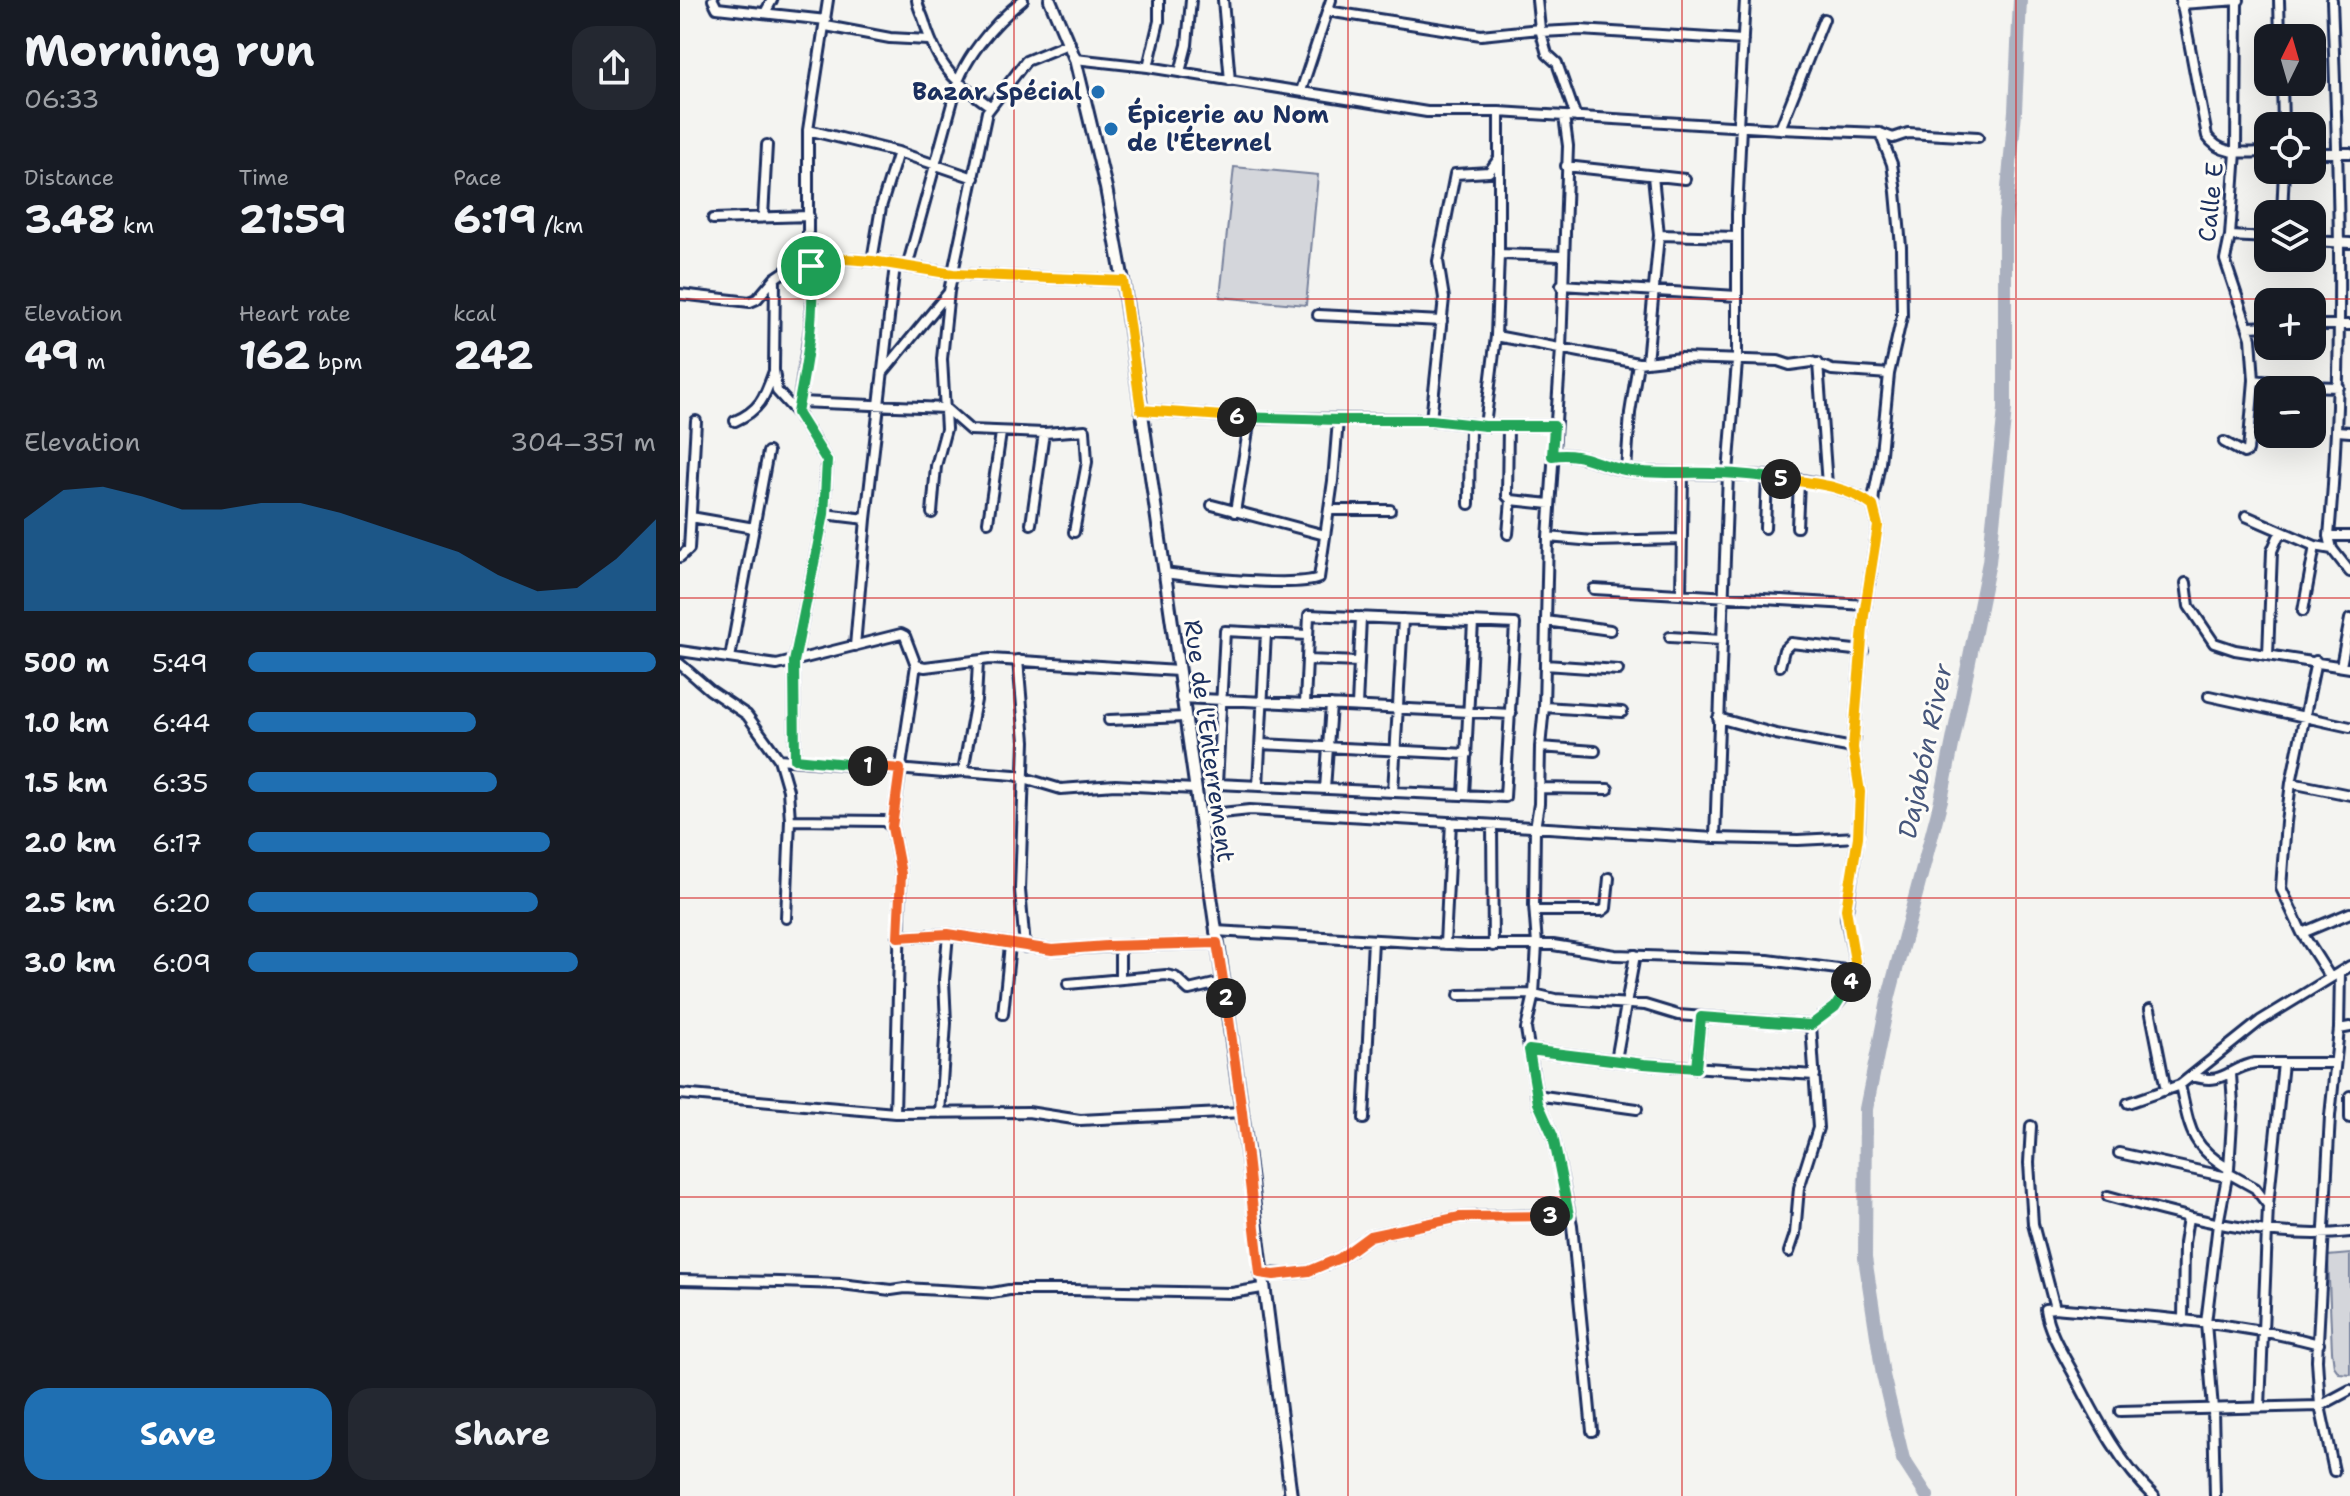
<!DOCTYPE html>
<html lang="en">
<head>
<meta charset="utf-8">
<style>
  body { margin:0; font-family:"Shantell Sans",sans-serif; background:#242831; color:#f1f3f6; height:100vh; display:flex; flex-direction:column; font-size:30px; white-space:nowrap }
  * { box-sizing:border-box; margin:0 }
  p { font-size:26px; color:#9ea1a6 }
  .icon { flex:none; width:44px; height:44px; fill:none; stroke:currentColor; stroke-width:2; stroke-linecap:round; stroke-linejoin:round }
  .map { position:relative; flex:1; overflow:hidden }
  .details { display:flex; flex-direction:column; background:#171b24; width:680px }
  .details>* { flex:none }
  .needle { width:52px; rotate:5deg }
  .tools { position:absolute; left:1574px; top:24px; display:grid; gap:16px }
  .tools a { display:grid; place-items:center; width:72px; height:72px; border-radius:16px; background:#171b24; box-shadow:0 8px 32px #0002; font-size:40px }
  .pin { position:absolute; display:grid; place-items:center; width:68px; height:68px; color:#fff; margin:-34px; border:4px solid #fff; border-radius:50%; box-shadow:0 2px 8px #0007 }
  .km { position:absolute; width:40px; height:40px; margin:-20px; border-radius:50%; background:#222; color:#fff; font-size:22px; line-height:40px; text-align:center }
  .round { display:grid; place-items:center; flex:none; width:84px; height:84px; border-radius:24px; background:#242831 }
  .overview { display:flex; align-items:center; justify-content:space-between; height:136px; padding:0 24px }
  h1 { font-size:44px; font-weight:700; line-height:60px }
  .figures { display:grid; grid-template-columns:repeat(3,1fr); gap:12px; height:136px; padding:8px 24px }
  .figures div { display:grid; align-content:center }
  .figures b { font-size:40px; font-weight:700 }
  .figures small { font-size:22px; font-weight:400 }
  .figures p { font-size:22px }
  .chart { height:224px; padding:16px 24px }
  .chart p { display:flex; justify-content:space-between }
  .chart svg { width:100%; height:144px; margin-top:8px; fill:#1f6fb2; opacity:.7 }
  .button { display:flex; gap:16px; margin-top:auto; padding:16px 24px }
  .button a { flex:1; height:92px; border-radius:24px; background:#1f6fb2; color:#fff; font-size:32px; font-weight:700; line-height:92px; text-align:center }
  .button a+a { background:#242831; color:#f1f3f6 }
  ul { padding:0 24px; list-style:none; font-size:26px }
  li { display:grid; grid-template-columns:128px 96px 1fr; align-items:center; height:60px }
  li i { height:20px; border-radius:10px; background:#1f6fb2 }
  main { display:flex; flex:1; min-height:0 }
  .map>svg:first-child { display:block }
  .green { fill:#d4d6db; stroke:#78829c; stroke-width:2 }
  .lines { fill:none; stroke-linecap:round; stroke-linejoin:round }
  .river { stroke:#aab0bf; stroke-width:14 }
  .minor-casing { stroke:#1b2f5e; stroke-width:14 }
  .tertiary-casing { stroke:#1b2f5e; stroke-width:16 }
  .minor { stroke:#fdfcf7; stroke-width:8 }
  .tertiary { stroke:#fdfcf7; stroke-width:10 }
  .split-1-casing { stroke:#fff; stroke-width:16 }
  .split-2-casing { stroke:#fff; stroke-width:16 }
  .split-3-casing { stroke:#fff; stroke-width:16 }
  .split-4-casing { stroke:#fff; stroke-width:16 }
  .split-5-casing { stroke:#fff; stroke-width:16 }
  .split-6-casing { stroke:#fff; stroke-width:16 }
  .split-7-casing { stroke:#fff; stroke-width:16 }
  .split-1 { stroke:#22a559; stroke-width:10 }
  .split-2 { stroke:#f0652b; stroke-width:10 }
  .split-3 { stroke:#f0652b; stroke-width:10 }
  .split-4 { stroke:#22a559; stroke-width:10 }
  .split-5 { stroke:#f5b400; stroke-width:10 }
  .split-6 { stroke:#22a559; stroke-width:10 }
  .split-7 { stroke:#f5b400; stroke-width:10 }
  .grid { fill:none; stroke:#d62828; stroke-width:2; stroke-opacity:0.55 }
  .poi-dot { fill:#1f6fb2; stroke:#fdfcf7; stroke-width:3 }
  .labels { text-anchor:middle; stroke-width:6; stroke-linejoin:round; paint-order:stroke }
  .poi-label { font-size:24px; font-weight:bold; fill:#1b2f5e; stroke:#fdfcf7; text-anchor:end }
  .street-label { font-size:24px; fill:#1b2f5e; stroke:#fdfcf7 }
  .water-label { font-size:26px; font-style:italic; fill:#46567b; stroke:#fdfcf7 }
</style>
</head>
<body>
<main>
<section class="details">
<div class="overview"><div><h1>Morning run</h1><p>06:33</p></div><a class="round"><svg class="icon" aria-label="share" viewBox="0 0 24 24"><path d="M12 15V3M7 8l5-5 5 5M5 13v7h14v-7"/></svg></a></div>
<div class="figures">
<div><p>Distance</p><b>3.48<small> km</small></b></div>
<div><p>Time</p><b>21:59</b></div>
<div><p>Pace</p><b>6:19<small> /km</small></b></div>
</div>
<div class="figures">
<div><p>Elevation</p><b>49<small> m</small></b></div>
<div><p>Heart rate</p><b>162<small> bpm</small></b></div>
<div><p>kcal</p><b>242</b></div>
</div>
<div class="chart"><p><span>Elevation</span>304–351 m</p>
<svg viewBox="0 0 160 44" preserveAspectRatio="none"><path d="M0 44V16L10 7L20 6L30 9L40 13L50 13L60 11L70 11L80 14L90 18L100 22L110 26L120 33L130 38L140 37L150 28L160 16V44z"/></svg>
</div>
<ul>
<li><b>500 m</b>5:49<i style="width:100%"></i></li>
<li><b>1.0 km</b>6:44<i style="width:56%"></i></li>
<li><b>1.5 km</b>6:35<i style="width:61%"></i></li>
<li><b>2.0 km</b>6:17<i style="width:74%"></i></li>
<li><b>2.5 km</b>6:20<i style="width:71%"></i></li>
<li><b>3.0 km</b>6:09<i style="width:81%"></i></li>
</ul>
<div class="button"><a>Save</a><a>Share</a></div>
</section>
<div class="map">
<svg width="1670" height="1496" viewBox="0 0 1670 1496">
  <rect width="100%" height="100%" fill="#f4f4f1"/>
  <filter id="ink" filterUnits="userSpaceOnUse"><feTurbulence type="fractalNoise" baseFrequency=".0125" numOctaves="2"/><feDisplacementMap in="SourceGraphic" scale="16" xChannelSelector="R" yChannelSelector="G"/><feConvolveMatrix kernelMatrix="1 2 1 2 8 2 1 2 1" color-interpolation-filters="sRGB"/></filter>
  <g filter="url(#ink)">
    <!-- green -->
    <path class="green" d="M 554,167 L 638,175 L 626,305 L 540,297 Z
      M 1670,1254 L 1670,1374 L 1659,1373 L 1654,1366 L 1652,1351 L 1648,1256 Z"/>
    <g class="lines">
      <!-- river -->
      <path class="river" d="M 1247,1496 L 1223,1459 L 1203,1375 L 1185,1258 L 1186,1109 L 1209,996 L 1261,800 L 1309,562 L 1325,409 L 1325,222 L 1335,111 L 1340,0"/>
      <defs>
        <path id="minor" d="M 33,0 L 37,8 L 146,20
          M 237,0 C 238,9 243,15 245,24 C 259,68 273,80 310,106
          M 543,0 L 550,81
          M 857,0 L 860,29 L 867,54 L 877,63 L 896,117
          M 1501,0 L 1527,136 C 1541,157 1566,152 1588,152
          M 1599,0 L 1600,38
          M 1652,0 C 1659,179 1665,358 1649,536 L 1652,549 L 1670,572
          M 1501,4 L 1559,0
          M 647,11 L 801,35 L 860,29
          M 85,13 L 92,0
          M 146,26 L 210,38 L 248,40
          M 861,32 L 900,30 L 1063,40
          M 395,59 L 468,67 L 747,112 L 819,112 L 1100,129 L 1200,133 L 1213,138 L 1228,133 L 1298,137
          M 468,67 L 479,21 L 479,0
          M 500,72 L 507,45 L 511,0
          M 1602,82 L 1603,126
          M 621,91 L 651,0
          M 819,112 L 819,254 L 882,256
          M 884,116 L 888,146 L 881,349 L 868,537 L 864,707 L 860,747 L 859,804 L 855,828 L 854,905 L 857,945 L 854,994 L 846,1029 L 858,1103 L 873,1136 L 892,1225 L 912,1431
          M 1058,126 L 1065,0
          M 1100,129 L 1144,19
          M 128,130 L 218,152 L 294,178
          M 1632,153 L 1670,153
          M 886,166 L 1005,179
          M 1602,214 L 1604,170
          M 83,217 L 87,145
          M 33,219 L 129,216
          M 979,235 L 1057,237
          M 1550,236 L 1588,238
          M 1632,241 L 1670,243
          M 192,261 L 201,207 L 218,152
          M 227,267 L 273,100 C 279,62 314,23 343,0
          M 95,278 L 94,370 L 97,391 L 117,413 L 147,461 L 144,514 L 114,662 L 115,759
          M 881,285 L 1057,296
          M 0,294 L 70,302 L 77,299 L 95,278 L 128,256 L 192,261 L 273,274 L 443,281
          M 638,315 L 762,321
          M 1632,325 L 1670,325
          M 1569,327 L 1588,326
          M 816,336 L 958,363 L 1001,358 L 1098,361 L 1110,365 L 1132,362 L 1152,370 L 1209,374
          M 967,362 L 979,235 L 973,176
          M 1138,363 L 1147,485
          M 204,371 L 269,292
          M 1574,380 L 1625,386 L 1659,387
          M 119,402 L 265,408 L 290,430 L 364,433 L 405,430 L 407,462 L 394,532
          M 461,410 L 570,418 L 751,420 L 805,426 L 874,426
          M 117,413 L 130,328 L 133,285 L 128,256 L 128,130 L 148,0
          M 751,420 L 764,298 L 758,261 L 775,174 L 809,172 L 819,158
          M 55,421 C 81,410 85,396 94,371
          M 805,426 L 816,336 L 819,254
          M 828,426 L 827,496 L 831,500 L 870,504
          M 1657,431 L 1670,432
          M 1544,442 L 1564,453 L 1568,451 L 1574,380 L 1571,338 L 1545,260 L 1550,236 L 1556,152 L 1557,0
          M 872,456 C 904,450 920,468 950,471 C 1016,477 1141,465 1193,506
          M 946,470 L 950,413 L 958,363
          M 789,504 L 790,424
          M 532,505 L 645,535
          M 649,510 L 710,510
          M 555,512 L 570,418
          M 252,513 L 256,466 L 266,429 L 262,359 L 269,291 L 307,112 L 346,61 L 390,43
          M 144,514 L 186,519
          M 1566,516 L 1635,546 L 1652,549
          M 11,517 L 74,528
          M 308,522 L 321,433
          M 351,524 L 364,433
          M 1117,527 L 1119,482
          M 1085,528 L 1087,477
          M 828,534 L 831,500
          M 1649,536 L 1670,536
          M 868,537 L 913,541 L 1002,539
          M 0,557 L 9,549 L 16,421
          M 484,573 C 513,577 616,588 639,578 L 653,481 L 658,420
          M 1506,583 L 1509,606 L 1534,643 L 1555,650 L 1670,668
          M 914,589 L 1186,605
          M 1001,593 L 1003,474
          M 1623,611 L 1635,546
          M 866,621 L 930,630
          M 990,637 L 1042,640
          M 175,646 L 186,519 L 215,265
          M 0,651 L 97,665 L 221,634 L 225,636 L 236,665 L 245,667 L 310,659 L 498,671
          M 1588,655 L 1592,551 L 1598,537 L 1604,533
          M 50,658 L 88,452
          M 338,660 L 345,741 L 340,890 L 345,947
          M 627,660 L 679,662
          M 1636,661 L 1611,783 L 1606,822 L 1601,888 L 1622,933 L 1650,977
          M 0,664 L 30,690 L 67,715 L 99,759 L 108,790 L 110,820 L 106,918
          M 865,665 L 938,670
          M 1100,666 L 1104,650 L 1111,643 L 1183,651
          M 1661,666 L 1670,619
          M 1529,696 L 1670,727
          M 501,698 L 831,714
          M 625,704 L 629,615 L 835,624 L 825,797 L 537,784 L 545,631 L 628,635
          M 677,706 L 681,617
          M 864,707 L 942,712
          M 1038,718 L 1096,734 L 1173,748
          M 429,720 L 505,717
          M 581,744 L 787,754
          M 860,747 L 915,751
          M 99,759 L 264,773 L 283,771 L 334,775 L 381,789 L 435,785 L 515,789
          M 283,771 L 296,700 L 298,662
          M 1611,783 L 1670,795
          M 578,786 L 586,633
          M 859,788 L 928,789
          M 645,789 L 651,705
          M 713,792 L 723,619
          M 784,795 L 793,622
          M 110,820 L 204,821 L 212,827 L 221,874 L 215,1113
          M 520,820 L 541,813 L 570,810 L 1035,838 L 1118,840 L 1178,837
          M 812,825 L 813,946
          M 212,827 L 236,665
          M 1035,838 L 1048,473 L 1057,362 L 1057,214 L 1061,126
          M 855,911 L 922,911 L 926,908 L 929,878
          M 535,931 L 788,945 L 873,945 L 935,955 L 1088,960 L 1173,971
          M 1622,933 L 1670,913
          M 218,937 L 268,934 L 372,950 L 437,946 L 440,952 L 440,979
          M 765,944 L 771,822
          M 437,946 L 537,943
          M 1660,972 L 1659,1029 L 1670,1027
          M 388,984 L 486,975 L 495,977 L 509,990 L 543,982
          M 779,995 L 854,994 L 875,999 L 965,1005 L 998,1015 L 1131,1025
          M 1470,1009 L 1486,1090
          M 323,1014 L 330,945
          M 849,1050 L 964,1064 L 1135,1075
          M 936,1060 L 955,955
          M 1016,1068 L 1021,1017
          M 1512,1076 C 1545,1086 1547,1068 1575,1063 L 1654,1063
          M 1500,1085 C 1510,1128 1509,1145 1549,1169 L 1548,1173 L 1575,1188 L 1588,1205 L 1580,1407
          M 0,1094 L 215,1113 L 348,1112 L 400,1120 L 562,1112
          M 856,1095 L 957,1109
          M 1670,1096 L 1670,1118
          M 1448,1103 L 1500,1085 L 1580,1021 L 1670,966
          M 260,1113 L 266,1023 L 264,980 L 268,934
          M 684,1119 L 693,940
          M 1351,1126 L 1349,1163 L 1353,1224 L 1375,1308
          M 1439,1153 L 1547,1177 L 1548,1173
          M 1549,1169 L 1553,1105 L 1551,1074
          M 1428,1196 C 1503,1217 1591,1241 1670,1232
          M 1588,1205 L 1603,1063
          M 1109,1252 L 1115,1234 L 1119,1188 L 1138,1128 L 1131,1025 L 1155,1007 L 1164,996 L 1170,984 L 1175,961 L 1166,917 L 1179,828 L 1180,792 L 1173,748 L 1184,615 L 1198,526 L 1193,506 L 1194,494 L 1200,463 L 1209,374 L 1222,316 L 1221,247 L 1216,192 L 1212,164 L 1200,133
          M 580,1273 L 605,1274 L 629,1271 L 660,1258 L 690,1236 L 780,1217 L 889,1215
          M 0,1280 L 99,1282 L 161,1284 L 211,1290 L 225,1288 L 312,1293 L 329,1290 L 391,1290 L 552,1293 L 582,1288
          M 1503,1321 L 1504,1243 L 1508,1218
          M 1440,1411 L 1640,1406 L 1670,1390
          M 1654,1471 L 1640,1406 L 1637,1360 L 1650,1116 L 1659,1029
          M 1474,1496 C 1438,1462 1415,1415 1392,1371 C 1382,1353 1368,1330 1365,1309 L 1375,1308 C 1463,1316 1553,1321 1639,1344
          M 1535,1496 L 1533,1409 L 1526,1323 L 1538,1224 L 1547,1177"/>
        <path id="tertiary" d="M 370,0 L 395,59 L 426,188 L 443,281 L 562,1112 L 611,1496"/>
      </defs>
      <!-- minor casing -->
      <use href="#minor" class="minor-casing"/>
      <!-- tertiary casing -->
      <use href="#tertiary" class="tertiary-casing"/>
      <!-- minor -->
      <use href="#minor" class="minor"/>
      <!-- tertiary -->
      <use href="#tertiary" class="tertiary"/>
    </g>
  </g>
  <g class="lines" filter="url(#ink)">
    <defs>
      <path id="split-1" d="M 131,266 C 136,314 126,365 117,413 L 147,461 L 144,514 L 114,662 L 115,759 L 188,766"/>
      <path id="split-2" d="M 188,766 L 220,769 L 212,827 L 221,874 L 218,937 L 268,934 L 372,950 L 427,946 L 537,943 L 546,998"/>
      <path id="split-3" d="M 546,998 L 562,1112 L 580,1273 L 594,1275 L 629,1271 L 660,1258 L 690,1236 L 780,1217 L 870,1216"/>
      <path id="split-4" d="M 870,1216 L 889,1215 L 873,1136 L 858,1103 L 849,1050 L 964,1064 L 1016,1068 L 1021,1017 L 1131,1025 L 1155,1007 L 1171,982"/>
      <path id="split-5" d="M 1101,479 C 1134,483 1166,485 1193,506 L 1198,526 L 1184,615 L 1173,748 L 1180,792 L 1178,837 L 1166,909 L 1175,961 L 1171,982"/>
      <path id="split-6" d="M 557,417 L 658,420 L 751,420 L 805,426 L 874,426 L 872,456 C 902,451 917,465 945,470 C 974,475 1003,472 1032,473 C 1055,473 1079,476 1101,479"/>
      <path id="split-7" d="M 131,266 L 128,256 L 192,261 L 273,274 L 443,281 L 461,410 L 557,417"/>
    </defs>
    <!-- split-1 casing -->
    <use href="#split-1" class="split-1-casing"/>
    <!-- split-2 casing -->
    <use href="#split-2" class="split-2-casing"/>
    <!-- split-3 casing -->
    <use href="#split-3" class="split-3-casing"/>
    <!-- split-4 casing -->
    <use href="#split-4" class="split-4-casing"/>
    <!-- split-5 casing -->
    <use href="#split-5" class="split-5-casing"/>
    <!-- split-6 casing -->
    <use href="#split-6" class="split-6-casing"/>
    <!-- split-7 casing -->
    <use href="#split-7" class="split-7-casing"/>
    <!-- split-1 -->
    <use href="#split-1" class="split-1"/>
    <!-- split-2 -->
    <use href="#split-2" class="split-2"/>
    <!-- split-3 -->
    <use href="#split-3" class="split-3"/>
    <!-- split-4 -->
    <use href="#split-4" class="split-4"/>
    <!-- split-5 -->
    <use href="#split-5" class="split-5"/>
    <!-- split-6 -->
    <use href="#split-6" class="split-6"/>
    <!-- split-7 -->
    <use href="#split-7" class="split-7"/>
  </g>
  <!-- grid -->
  <path class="grid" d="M 334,0 L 334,1496M 668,0 L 668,1496M 1002,0 L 1002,1496M 1336,0 L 1336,1496M 0,299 L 1670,299M 0,598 L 1670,598M 0,898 L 1670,898M 0,1197 L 1670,1197"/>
  <!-- markers -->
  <g class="poi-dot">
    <circle cx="418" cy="92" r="8"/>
    <circle cx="431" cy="129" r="8"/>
  </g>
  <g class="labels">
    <!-- poi labels -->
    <g class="poi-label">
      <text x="402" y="100">Bazar Spécial</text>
      <text x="447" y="123" text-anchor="start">Épicerie au Nom<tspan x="447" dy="28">de l'Éternel</tspan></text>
    </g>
    <!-- street labels -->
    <g class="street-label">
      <text transform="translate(1531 202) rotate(-84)" y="8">Calle E</text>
      <text transform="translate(529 741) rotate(82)" y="8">Rue de l'Enterrement</text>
    </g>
    <!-- water labels -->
    <g class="water-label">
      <text transform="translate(1245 751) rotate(-78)" y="9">Dajabón River</text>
    </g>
  </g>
</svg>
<div class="tools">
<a><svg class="needle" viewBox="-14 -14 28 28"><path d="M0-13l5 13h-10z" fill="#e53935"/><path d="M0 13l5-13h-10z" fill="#9ea1a6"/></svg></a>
<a><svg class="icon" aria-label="locate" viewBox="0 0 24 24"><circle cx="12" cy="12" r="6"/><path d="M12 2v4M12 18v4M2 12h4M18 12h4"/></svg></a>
<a><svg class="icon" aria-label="layers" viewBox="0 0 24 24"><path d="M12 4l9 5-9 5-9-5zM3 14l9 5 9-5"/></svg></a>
<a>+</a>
<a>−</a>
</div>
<div class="pin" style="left:131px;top:266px;background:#1e9e55"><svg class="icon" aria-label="arrive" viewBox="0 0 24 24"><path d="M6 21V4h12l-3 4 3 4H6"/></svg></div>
<b class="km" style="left:188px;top:766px">1</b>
<b class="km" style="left:546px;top:998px">2</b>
<b class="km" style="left:870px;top:1216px">3</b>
<b class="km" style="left:1171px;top:982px">4</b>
<b class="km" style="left:1101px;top:479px">5</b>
<b class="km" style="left:557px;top:417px">6</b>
</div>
</main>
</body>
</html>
